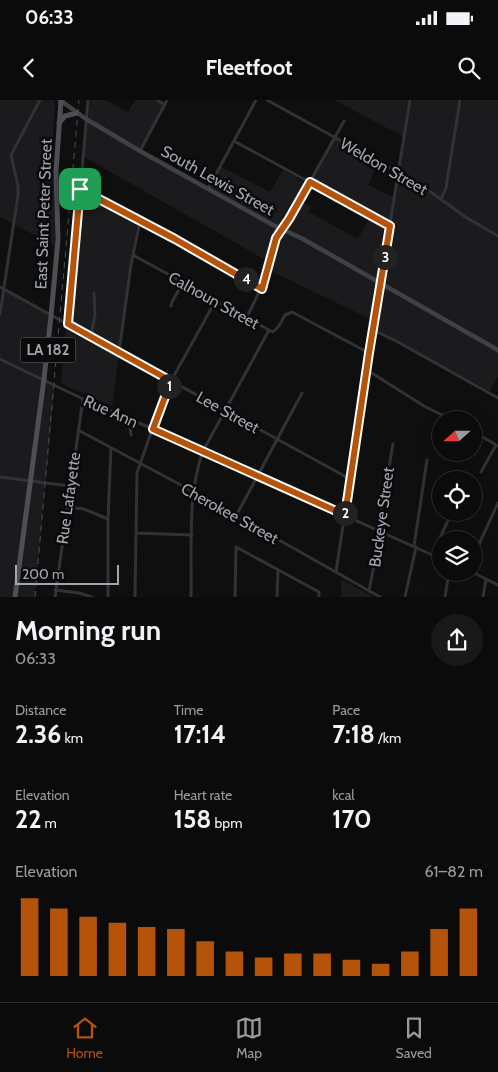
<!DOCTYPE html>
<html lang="en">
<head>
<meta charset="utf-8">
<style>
  body { margin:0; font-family:Cabin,sans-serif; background:#19191a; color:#f1f3f6; height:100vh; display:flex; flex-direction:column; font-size:19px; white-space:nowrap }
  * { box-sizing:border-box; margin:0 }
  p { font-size:16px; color:#9a9b9d }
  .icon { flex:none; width:28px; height:28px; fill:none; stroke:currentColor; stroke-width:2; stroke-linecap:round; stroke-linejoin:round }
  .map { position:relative; height:497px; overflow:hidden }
  .panel { display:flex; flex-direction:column; background:#0b0b0c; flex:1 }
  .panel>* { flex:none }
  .needle { width:32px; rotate:249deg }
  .buttons { position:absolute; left:432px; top:311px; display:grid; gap:10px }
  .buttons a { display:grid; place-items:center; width:50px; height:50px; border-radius:50%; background:#0b0b0c; box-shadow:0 5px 20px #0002,0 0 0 1px #2b2b2d; font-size:25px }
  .scale { position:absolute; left:15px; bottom:12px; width:104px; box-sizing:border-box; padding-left:5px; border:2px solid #a1a7b0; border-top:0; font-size:14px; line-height:18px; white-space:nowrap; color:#a1a7b0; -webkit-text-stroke:4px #0a0a0b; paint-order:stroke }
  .pin { position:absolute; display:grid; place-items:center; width:42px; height:42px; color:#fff; margin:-21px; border-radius:10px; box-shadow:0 2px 8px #0006 }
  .km { position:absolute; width:25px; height:25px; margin:-12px; border-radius:50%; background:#222; color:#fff; font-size:14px; line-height:25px; text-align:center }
  .round { display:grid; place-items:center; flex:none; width:52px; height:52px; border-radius:26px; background:#19191a }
  .summary { display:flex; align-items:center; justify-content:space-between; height:85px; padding:0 15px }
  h1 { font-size:28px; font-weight:700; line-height:38px }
  .stats { display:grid; grid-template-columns:repeat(3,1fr); gap:8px; height:85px; padding:5px 15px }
  .stats div { display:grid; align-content:center }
  .stats b { font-size:25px; font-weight:700 }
  .stats small { font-size:14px; font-weight:400 }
  .stats p { font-size:14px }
  .chart { height:140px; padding:10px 15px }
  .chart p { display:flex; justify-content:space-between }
  .chart svg { width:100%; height:90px; margin-top:5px; stroke:#b45309; stroke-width:6 }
  .status { display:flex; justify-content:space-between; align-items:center; height:35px; padding:0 25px; background:#0b0b0c; direction:ltr }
  .status svg { height:14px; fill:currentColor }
  header { display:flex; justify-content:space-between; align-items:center; height:65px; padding:0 15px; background:#0b0b0c; font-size:22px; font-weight:700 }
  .tab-bar { display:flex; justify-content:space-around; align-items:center; height:70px; border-top:1px solid #2b2b2d; background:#0b0b0c; font-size:14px; color:#9a9b9d }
  .tab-bar a { display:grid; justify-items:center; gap:2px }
  .tab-bar .current { color:#b45309 }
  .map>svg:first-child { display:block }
  .built { fill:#1b1b1d }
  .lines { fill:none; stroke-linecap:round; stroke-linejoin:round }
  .minor { stroke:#313235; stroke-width:3 }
  .secondary { stroke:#3f4145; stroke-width:4.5 }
  .primary { stroke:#4d4f54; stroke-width:5 }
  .rail { stroke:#4a4c50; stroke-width:1; stroke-dasharray:6 5; stroke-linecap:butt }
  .route-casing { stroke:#fff; stroke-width:10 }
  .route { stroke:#b45309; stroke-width:6 }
  .labels { text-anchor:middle; stroke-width:5; stroke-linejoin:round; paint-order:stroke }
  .shield { fill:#0a0a0b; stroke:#74787e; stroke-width:1 }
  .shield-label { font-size:15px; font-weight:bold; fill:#a1a7b0 }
  .street-label { font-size:16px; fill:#a1a7b0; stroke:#0a0a0b }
</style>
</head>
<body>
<div class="status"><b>06:33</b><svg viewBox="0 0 49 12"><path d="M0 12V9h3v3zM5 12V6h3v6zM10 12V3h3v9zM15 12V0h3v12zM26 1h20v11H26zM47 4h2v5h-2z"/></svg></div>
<header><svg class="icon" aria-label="back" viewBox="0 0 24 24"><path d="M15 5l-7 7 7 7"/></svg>Fleetfoot<svg class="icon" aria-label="search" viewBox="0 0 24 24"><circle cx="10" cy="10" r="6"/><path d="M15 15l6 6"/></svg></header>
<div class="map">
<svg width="498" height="497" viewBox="0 0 498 497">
  <rect width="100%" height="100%" fill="#0f0f10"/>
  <!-- built -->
  <path class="built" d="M 0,0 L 55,0 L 53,33 L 55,146 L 0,117 Z
    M 90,0 L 105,0 L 128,12 L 135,0 L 156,0 L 165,5 L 140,51 L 208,89 L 220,66 L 270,92 L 283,70 L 305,83 L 297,100 L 312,107 L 309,112 L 358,139 L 369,118 L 309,86 L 334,37 L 378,64 L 368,85 L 394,98 L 404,37 L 334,0 L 498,0 L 498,277 L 490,291 L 375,229 L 376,222 L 269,170 L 271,163 L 84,57 Z
    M 78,90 L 137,122 L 112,306 L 61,284 Z
    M 3,189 L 51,216 L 44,279 L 55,285 L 35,497 L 0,497 L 0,214 Z
    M 341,479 L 374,497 L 341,497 Z"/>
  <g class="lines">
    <!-- minor -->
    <path class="minor" d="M 157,0 L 165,5
      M 267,0 L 421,85 L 467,118 L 498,136
      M 234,41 L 390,126
      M 140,51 L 167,0
      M 81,89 L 175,139 L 262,189
      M 208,89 L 256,0
      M 441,99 L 446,88 L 460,0
      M 133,155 L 269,230 L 273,232 L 279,226 L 285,215 L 292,212 L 369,253
      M 0,187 L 350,379
      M 171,206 L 172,202 L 183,182
      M 0,214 L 18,95 L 18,86 L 11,55 L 40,0
      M 247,217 L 263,184 L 276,138 L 289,119 L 344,21
      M 69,225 L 88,0
      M 373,230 L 396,241 L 498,298
      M 91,236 L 95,215 L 94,193
      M 119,252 L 131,165 L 140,121
      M 0,259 L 83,299 L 153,329 L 441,459
      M 367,270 L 424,306 L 452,320
      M 129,319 L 131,335
      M 78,330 L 194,392 L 380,497
      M 474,332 L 498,346
      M 442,353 L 442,352
      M 481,372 L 496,345
      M 0,377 L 70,386
      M 67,407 L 84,409 L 108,419
      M 236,416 L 302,293
      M 136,433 L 192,435
      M 414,446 L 427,360
      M 432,455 L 452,412
      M 474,455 L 498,403
      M 336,472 L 369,253 L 410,0
      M 472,472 L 498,485
      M 55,490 L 79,493 L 92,497
      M 369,491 L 380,435 L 379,425 L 393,344
      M 55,497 L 83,299
      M 108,497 L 108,419 L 111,348
      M 135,497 L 137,373 L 154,324 L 171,281 L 216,200
      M 191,497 C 192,452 187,394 203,351 L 269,230
      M 235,497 L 236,447 L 319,492 L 319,497
      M 277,497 L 278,470
      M 405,497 L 416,447
      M 445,497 L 449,472
      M 483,497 L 486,479"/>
    <!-- secondary -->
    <path class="secondary" d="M 60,0 L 86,19 L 140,51 L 273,125 L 303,139 L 498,250"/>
    <!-- primary -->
    <path class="primary" d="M 59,23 L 65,16 L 77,13
      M 15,497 L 44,279 L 51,216 L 58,140 L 56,71 L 61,0"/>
    <!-- rail -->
    <path class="rail" d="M 35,497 L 79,0"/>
  </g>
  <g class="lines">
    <defs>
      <path id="route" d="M 310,82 L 390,126 L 369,253 L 345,415 L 153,329 L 171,281 L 68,224 L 80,89 L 175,139 L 262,189 L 276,138 L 289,119 Z"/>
    </defs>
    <!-- route casing -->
    <use href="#route" class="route-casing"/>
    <!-- route -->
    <use href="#route" class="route"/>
  </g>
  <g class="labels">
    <!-- shield labels -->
    <rect class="shield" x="20.5" y="237.5" width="55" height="25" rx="4"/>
    <g class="shield-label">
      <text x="48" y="255">LA 182</text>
    </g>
    <!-- street labels -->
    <g class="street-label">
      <text transform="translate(384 66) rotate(30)" y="6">Weldon Street</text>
      <text transform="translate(218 80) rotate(29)" y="6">South Lewis Street</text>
      <text transform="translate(43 114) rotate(-88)" y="6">East Saint Peter Street</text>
      <text transform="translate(214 200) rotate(29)" y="6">Calhoun Street</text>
      <text transform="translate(111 311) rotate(24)" y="6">Rue Ann</text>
      <text transform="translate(228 312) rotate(29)" y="6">Lee Street</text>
      <text transform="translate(68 398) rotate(-82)" y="6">Rue Lafayette</text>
      <text transform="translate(230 413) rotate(29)" y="6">Cherokee Street</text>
      <text transform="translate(381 417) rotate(-82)" y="6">Buckeye Street</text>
    </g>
  </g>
</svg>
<div class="buttons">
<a><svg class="needle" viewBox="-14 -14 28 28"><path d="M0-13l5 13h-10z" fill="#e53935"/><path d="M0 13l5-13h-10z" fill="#9a9b9d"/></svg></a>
<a><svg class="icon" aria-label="locate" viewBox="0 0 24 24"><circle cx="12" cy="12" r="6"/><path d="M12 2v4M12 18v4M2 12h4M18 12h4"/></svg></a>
<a><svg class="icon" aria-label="layers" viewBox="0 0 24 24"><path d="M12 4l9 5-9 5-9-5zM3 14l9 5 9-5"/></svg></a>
</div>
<div class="scale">200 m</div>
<div class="pin" style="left:80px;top:89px;background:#1e9e55"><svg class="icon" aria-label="arrive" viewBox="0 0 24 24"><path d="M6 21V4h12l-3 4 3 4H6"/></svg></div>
<b class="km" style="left:169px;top:286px">1</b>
<b class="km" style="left:345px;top:413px">2</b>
<b class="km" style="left:385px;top:157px">3</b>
<b class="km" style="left:246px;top:179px">4</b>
</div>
<section class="panel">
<div class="summary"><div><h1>Morning run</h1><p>06:33</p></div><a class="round"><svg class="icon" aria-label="share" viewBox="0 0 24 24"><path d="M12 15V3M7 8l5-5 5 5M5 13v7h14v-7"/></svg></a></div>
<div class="stats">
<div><p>Distance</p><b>2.36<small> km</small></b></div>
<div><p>Time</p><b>17:14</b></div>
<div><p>Pace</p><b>7:18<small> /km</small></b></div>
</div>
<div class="stats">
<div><p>Elevation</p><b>22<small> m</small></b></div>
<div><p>Heart rate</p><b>158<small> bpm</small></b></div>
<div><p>kcal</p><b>170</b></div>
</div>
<div class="chart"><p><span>Elevation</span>61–82 m</p>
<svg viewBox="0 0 160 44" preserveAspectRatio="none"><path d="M5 44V6M15 44V11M25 44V15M35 44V18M45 44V20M55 44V21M65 44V27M75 44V32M85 44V35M95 44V33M105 44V33M115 44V36M125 44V38M135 44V32M145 44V21M155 44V11"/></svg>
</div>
</section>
<nav class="tab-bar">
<a class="current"><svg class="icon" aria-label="home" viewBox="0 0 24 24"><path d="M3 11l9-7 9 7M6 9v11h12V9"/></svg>Home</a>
<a><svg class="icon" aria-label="map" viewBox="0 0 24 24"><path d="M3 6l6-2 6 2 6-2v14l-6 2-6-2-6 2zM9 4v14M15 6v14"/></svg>Map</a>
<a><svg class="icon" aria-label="saved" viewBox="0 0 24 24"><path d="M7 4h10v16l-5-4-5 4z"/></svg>Saved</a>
</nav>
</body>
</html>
